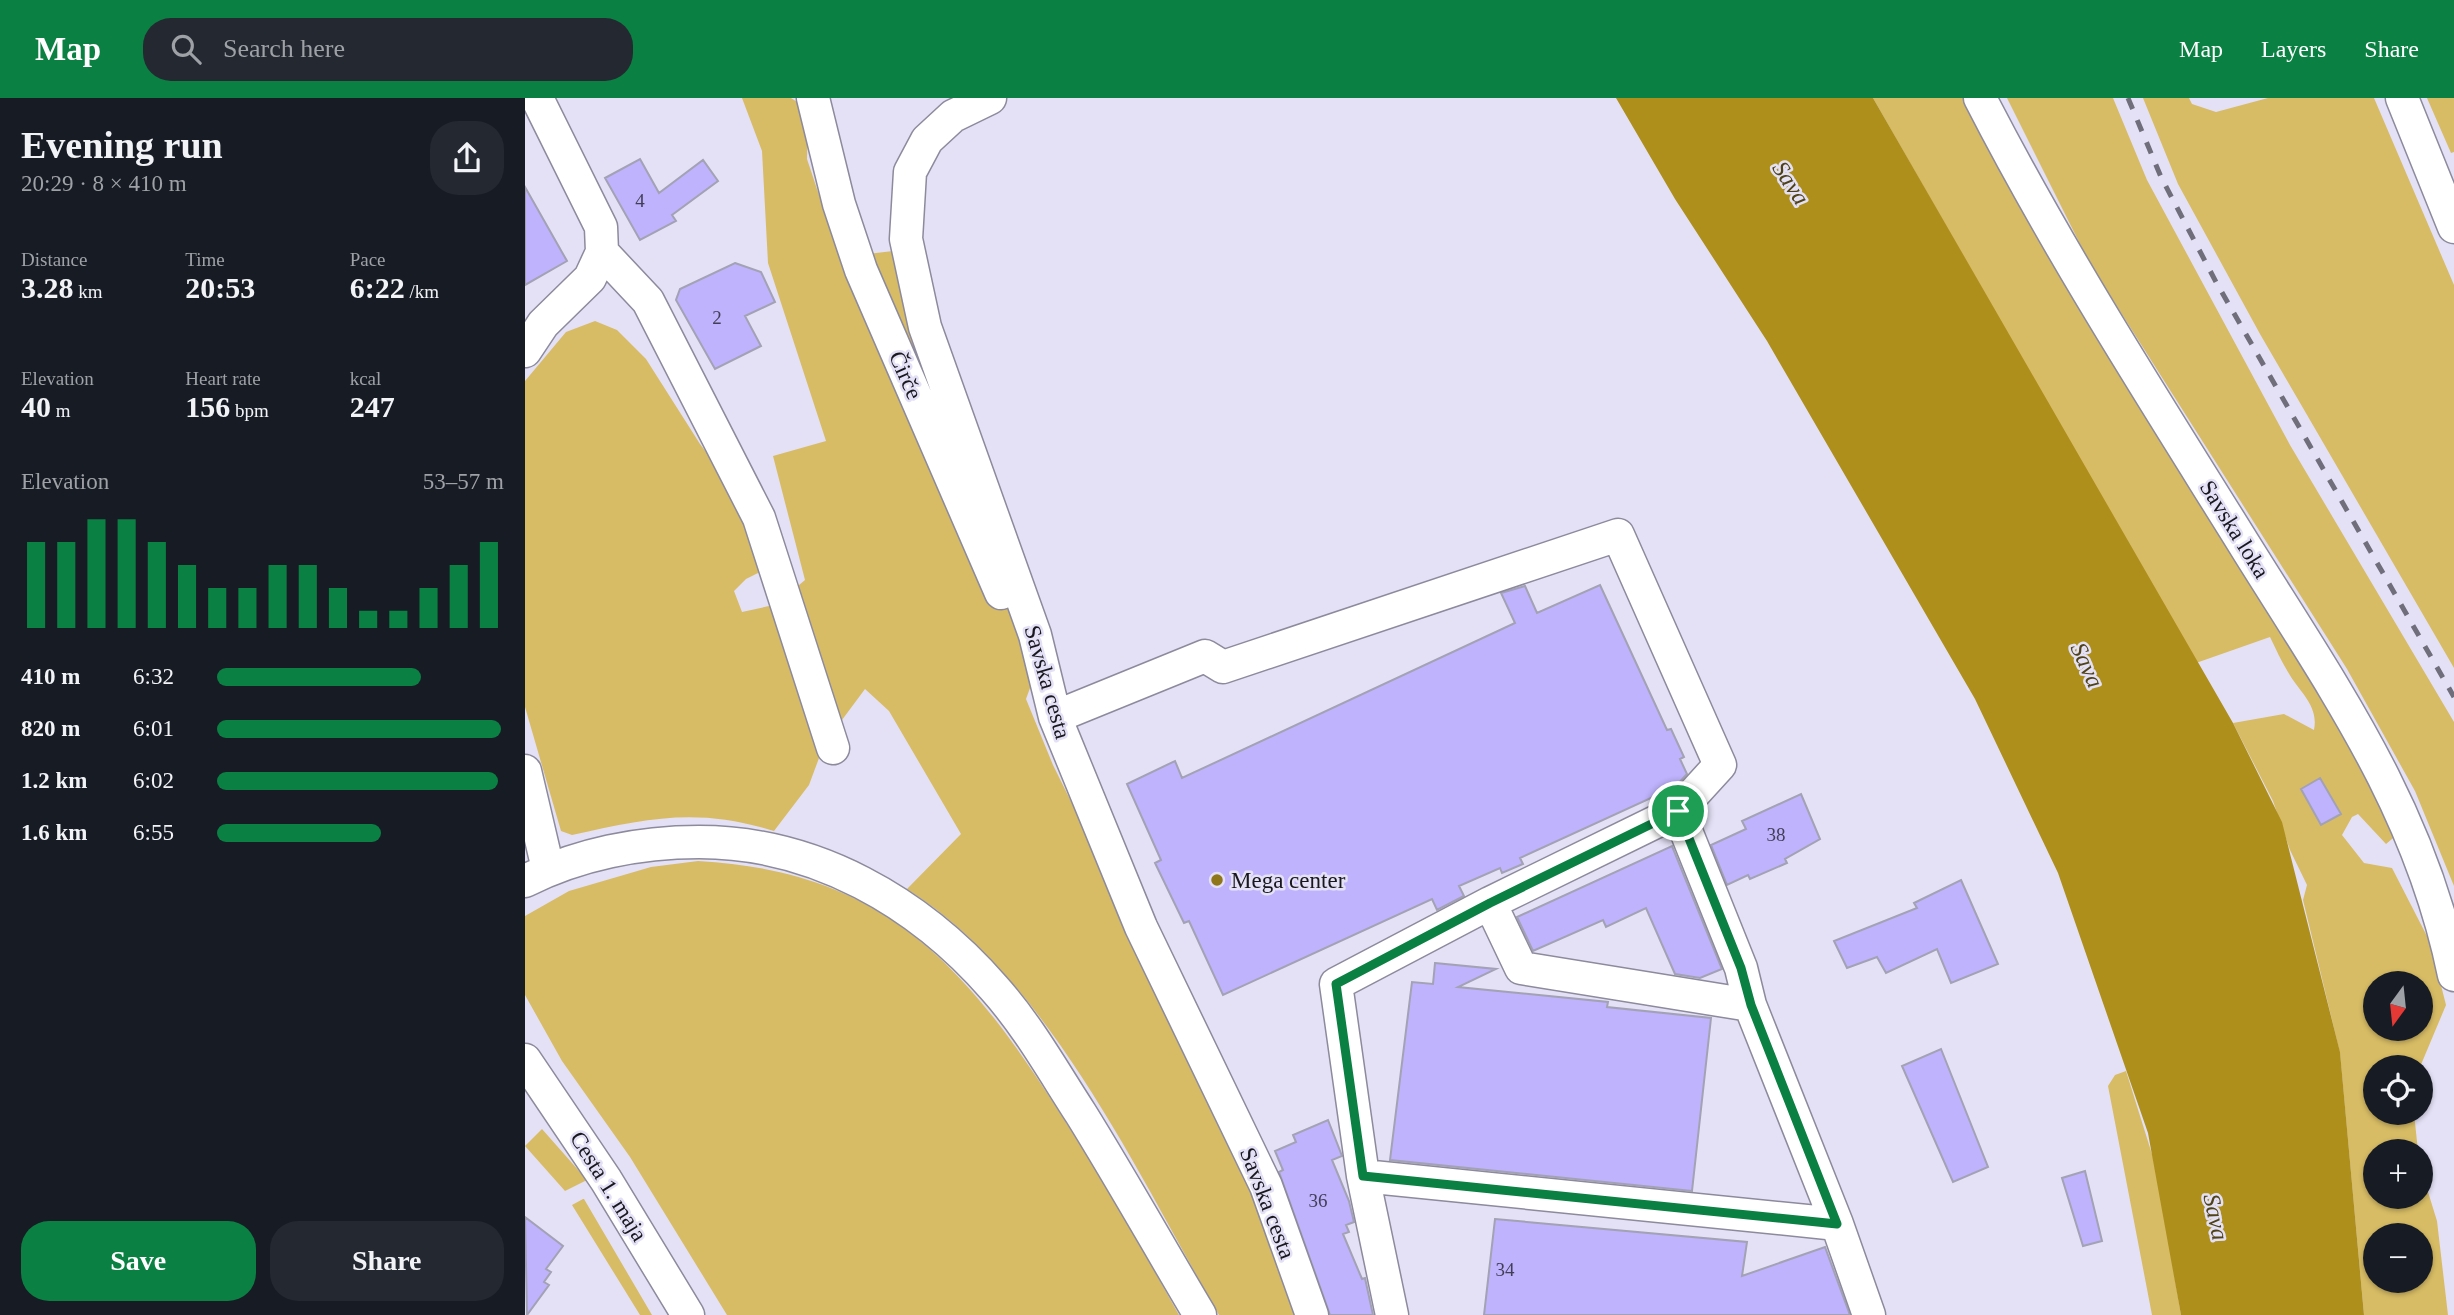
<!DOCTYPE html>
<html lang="en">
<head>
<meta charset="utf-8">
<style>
  body { margin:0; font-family:Georgia,serif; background:#242831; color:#f1f3f6; height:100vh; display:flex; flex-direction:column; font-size:26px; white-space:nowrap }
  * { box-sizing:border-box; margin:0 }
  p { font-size:23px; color:#9ea1a6 }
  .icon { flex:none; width:38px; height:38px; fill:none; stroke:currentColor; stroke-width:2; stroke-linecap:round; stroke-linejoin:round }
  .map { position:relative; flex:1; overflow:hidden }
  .details { display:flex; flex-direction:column; background:#171b24; width:525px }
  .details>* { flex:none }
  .needle { width:46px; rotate:195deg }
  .controls { position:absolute; left:1838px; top:873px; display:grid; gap:14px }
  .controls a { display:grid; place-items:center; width:70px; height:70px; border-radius:50%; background:#171b24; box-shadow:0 2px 5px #0004; font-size:35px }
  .pin { position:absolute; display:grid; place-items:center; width:60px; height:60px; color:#fff; margin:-30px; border:4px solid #fff; border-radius:50%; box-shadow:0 2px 7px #0007 }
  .round { display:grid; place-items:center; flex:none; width:74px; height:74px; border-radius:28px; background:#242831 }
  .summary { display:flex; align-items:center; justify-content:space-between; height:119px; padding:0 21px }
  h1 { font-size:38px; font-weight:700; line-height:52px }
  .figures { display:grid; grid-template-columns:repeat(3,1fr); gap:10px; height:119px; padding:7px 21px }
  .figures div { display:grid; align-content:center }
  .figures b { font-size:30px; font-weight:700 }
  .figures small { font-size:19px; font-weight:400 }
  .figures p { font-size:19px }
  .chart { height:196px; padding:14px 21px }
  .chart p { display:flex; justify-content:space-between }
  .chart svg { width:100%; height:126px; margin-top:7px; stroke:#0b8043; stroke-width:6 }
  .cta { display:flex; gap:14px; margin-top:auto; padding:14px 21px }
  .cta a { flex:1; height:80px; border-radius:28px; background:#0b8043; color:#fff; font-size:28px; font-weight:700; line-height:80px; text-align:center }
  .cta a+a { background:#242831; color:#f1f3f6 }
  ul { padding:0 21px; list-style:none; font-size:23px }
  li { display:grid; grid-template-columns:112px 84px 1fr; align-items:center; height:52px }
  li i { height:18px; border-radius:9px; background:#0b8043 }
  header { display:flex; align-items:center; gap:42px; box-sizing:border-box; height:98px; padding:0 35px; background:#0b8043; color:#fff }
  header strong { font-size:33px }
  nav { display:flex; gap:38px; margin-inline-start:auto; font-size:24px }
  .search { width:490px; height:63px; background:#242831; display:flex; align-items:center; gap:18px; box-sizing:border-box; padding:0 24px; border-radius:28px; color:#9ea1a6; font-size:26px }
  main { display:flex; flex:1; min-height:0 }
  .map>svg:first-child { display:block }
  .green { fill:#d7bc65; fill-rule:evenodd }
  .water { fill:#ae8f1c }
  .building { fill:#beb3fc; stroke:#a3a1b4; stroke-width:2 }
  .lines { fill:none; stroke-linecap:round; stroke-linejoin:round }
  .minor-casing { stroke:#8c8a9c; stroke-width:35 }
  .minor { stroke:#fff; stroke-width:32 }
  .rail { stroke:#706e7b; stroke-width:5; stroke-dasharray:12 12; stroke-linecap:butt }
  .route-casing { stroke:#fff; stroke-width:14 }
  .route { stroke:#0b8043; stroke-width:9 }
  .poi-dot { fill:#8f761b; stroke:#e4e1f6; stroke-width:2.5 }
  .labels { text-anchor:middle; stroke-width:5; stroke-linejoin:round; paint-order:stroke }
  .number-label { font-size:19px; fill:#423e56 }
  .street-label { font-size:23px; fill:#18171e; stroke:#e4e1f6 }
  .poi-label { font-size:23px; fill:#18171e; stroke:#e4e1f6; text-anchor:start }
  .water-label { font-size:24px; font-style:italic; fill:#4f4216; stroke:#e4e1f6 }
</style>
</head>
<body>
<header>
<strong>Map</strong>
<div class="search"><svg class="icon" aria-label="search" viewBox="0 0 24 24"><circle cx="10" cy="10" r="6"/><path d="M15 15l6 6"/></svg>Search here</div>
<nav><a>Map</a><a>Layers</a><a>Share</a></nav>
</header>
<main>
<section class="details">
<div class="summary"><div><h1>Evening run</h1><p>20:29 · 8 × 410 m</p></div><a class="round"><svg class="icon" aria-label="share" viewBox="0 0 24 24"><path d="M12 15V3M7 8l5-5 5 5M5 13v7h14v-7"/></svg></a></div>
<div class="figures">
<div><p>Distance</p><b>3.28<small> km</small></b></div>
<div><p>Time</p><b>20:53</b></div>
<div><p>Pace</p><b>6:22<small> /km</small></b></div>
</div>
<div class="figures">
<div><p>Elevation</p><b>40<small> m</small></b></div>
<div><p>Heart rate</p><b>156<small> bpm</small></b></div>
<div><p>kcal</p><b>247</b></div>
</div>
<div class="chart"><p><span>Elevation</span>53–57 m</p>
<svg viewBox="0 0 160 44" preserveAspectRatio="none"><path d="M5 44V14M15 44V14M25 44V6M35 44V6M45 44V14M55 44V22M65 44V30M75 44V30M85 44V22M95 44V22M105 44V30M115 44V38M125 44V38M135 44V30M145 44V22M155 44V14"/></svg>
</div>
<ul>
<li><b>410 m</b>6:32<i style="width:71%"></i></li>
<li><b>820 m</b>6:01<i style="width:99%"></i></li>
<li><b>1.2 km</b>6:02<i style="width:98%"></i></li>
<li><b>1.6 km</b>6:55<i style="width:57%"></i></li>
</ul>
<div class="cta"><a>Save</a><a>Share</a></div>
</section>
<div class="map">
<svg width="1929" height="1217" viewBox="0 0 1929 1217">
  <rect width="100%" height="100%" fill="#e4e1f6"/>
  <!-- green -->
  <path class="green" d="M 217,0 L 266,0 L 283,11 L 282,61 L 303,124 L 334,157 L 368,153 L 512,571 L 501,601 L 528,667 L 661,936 L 779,1217 L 694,1217 C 612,1075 523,880 382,791 L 436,736 L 364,613 L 340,591 L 314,626 L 267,493 L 280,482 L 248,358 L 301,343 L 243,165 L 237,53 Z
    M 1348,0 L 1438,0 L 1559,219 L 1834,660 L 1873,736 L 1861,746 L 1833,716 L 1827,719 L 1817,737 L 1839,765 L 1867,770 L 1905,844 L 1921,907 L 1895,969 L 1850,970 L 1850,1015 L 1889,1015 L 1893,1053 L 1850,1054 L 1850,1099 L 1895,1099 L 1895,1068 L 1912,1123 L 1923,1217 L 1839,1217 L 1815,955 L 1778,802 L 1782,787 L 1765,752 L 1748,703 L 1708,625 L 1759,616 L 1789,632 C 1794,607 1774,594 1763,574 C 1756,563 1751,551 1745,539 L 1671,565 ZM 1850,886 L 1895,886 L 1895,931 L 1850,931 ZM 1850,1138 L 1895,1138 L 1895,1183 L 1850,1183 Z
    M 1482,0 L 1588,0 L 1622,82 L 1765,347 L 1929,624 L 1929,788 L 1890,693 L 1822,571 L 1565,166 Z
    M 1618,0 L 1664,0 L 1667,6 L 1691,14 L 1743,0 L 1849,0 L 1929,187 L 1929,570 L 1735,236 L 1653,86 Z
    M 1902,0 L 1929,0 L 1929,54 L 1926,55 Z
    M 70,223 L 92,232 L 121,261 L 175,346 L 204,384 L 243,470 L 221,481 L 209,493 L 217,514 L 258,505 L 297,652 L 284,687 L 249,733 C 173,709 123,720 47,737 L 36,733 L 0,609 L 0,283 L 41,234 Z
    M 173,763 C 357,773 439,865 533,1012 C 576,1079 615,1147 654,1217 L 202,1217 L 105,1059 L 37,963 L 0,897 L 0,818 L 44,793 L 126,769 Z
    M 1601,973 L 1631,1069 L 1656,1217 L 1627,1217 L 1583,988 L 1590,977 Z
    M 17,1031 L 62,1082 L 40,1093 L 0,1048 Z
    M 58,1101 L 59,1101 L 127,1217 L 115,1217 L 47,1107 Z"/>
  <!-- water -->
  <path class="water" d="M 1091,0 L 1348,0 L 1708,625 L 1757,724 L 1815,954 L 1839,1217 L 1656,1217 L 1623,1035 L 1533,775 L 1450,601 L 1242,243 L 1150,101 Z"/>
  <!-- building -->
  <path class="building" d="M 115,61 L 134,95 L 178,62 L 193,83 L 147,117 L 151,123 L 115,142 L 80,80 Z
    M 0,89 L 42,163 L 0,187 Z
    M 210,165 L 236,174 L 250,204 L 220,218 L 236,248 L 190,271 L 151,202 L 155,191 Z
    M 1075,487 L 1142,632 L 1146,631 L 1159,659 L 1155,661 L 1162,676 L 1143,697 L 1141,693 L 995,760 L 998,766 L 977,775 L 975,770 L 934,788 L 939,798 L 912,812 L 907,801 L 698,897 L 664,823 L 659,825 L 630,765 L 636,762 L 602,686 L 650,663 L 657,680 L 990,525 L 976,495 L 1000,488 L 1012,515 Z
    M 1795,680 L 1816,716 L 1796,727 L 1776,691 Z
    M 1276,696 L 1295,741 L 1260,761 L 1262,765 L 1225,781 L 1223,777 L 1202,787 L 1186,747 L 1221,731 L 1217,723 Z
    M 1147,748 L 1197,871 L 1175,880 L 1150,876 L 1121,810 L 1081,829 L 1078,822 L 1008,853 L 992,819 Z
    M 1436,782 L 1473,866 L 1426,885 L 1412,851 L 1361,875 L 1352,859 L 1322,870 L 1309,843 L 1392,810 L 1389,805 Z
    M 910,865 L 971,871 L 933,889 L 1083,904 L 1082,909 L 1186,920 L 1167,1093 L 865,1062 L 887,884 L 908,886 Z
    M 1416,951 L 1463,1069 L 1428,1084 L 1377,968 Z
    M 803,1022 L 817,1058 L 807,1062 L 824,1103 L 829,1124 L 821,1127 L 824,1134 L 818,1136 L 837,1181 L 840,1180 L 848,1217 L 805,1217 L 754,1074 L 758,1072 L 750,1053 L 771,1044 L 768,1037 Z
    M 1560,1073 L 1577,1143 L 1558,1148 L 1537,1080 Z
    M 0,1119 L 38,1148 L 21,1171 L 26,1174 L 19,1184 L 24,1187 L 2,1217 Z
    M 970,1121 L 1222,1144 L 1217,1178 L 1300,1149 L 1325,1217 L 959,1217 Z"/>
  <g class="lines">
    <defs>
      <path id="minor" d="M 288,0 L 314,106 L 336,172 L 476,495
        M 465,0 L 428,18 L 402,42 L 385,74 L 381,141 L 400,229 L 510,537 L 530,619 L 616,829 L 741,1088 L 787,1217
        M 1455,0 C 1535,156 1630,303 1722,451 C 1810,592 1895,711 1929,877
        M 1877,0 L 1929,129
        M 77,154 L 123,203 L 234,420 L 308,650
        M 0,253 L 18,226 L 65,180 L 77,154 L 76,129 L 12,0
        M 530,619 L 680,558 L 698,569 L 1093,437 L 1195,667 L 1153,713
        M 0,673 L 23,771
        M 0,783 C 53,756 115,744 174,744 C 290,744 394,804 469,890 C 503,928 528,973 556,1016 C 597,1082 635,1150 675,1217
        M 965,805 L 996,870 L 1225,907
        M 0,962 L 81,1082 L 163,1217
        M 838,1078 L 1312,1126 L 1225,907 L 1216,870 L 1153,713 L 965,805 L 811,886 L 838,1078 L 867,1217
        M 1312,1126 L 1344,1217"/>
    </defs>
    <!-- minor casing -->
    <use href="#minor" class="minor-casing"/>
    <!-- minor -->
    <use href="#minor" class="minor"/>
    <!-- rail -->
    <path class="rail" d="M 1603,0 L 1636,79 L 1691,184 L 1929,599"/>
  </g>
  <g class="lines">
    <defs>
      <path id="route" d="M 1153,713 L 1216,870 L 1226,907 L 1312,1126 L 838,1078 L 811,886 L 965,805 Z"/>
    </defs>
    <!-- route casing -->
    <use href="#route" class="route-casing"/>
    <!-- route -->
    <use href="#route" class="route"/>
  </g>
  <!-- markers -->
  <circle class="poi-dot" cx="692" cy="782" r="7"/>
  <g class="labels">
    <!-- number labels -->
    <g class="number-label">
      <text x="115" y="109">4</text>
      <text x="192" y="226">2</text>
      <text x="1251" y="743">38</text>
      <text x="793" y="1109">36</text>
      <text x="980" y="1178">34</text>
    </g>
    <!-- street labels -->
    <g class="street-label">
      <text transform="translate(381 277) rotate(66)" y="8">Čirče</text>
      <text transform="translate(1710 431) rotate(58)" y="8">Savska loka</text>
      <text transform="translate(523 584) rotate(74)" y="8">Savska cesta</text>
      <text transform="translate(84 1088) rotate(58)" y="8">Cesta 1. maja</text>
      <text transform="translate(743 1105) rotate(69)" y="8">Savska cesta</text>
    </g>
    <!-- poi labels -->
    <g class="poi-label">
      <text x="706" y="790">Mega center</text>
    </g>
    <!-- water labels -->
    <g class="water-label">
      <text transform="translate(1266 85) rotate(57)" y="8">Sava</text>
      <text transform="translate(1562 567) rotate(65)" y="8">Sava</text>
      <text transform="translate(1691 1119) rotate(78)" y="8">Sava</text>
    </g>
  </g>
</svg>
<div class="controls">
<a><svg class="needle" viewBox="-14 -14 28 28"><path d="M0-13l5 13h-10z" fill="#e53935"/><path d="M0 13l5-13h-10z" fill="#9ea1a6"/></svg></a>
<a><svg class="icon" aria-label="locate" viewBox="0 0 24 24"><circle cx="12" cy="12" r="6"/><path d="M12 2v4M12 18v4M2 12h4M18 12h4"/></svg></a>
<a>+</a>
<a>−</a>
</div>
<div class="pin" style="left:1153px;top:713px;background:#1e9e55"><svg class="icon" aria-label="arrive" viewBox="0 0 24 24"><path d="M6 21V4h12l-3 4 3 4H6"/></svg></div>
</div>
</main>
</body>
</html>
